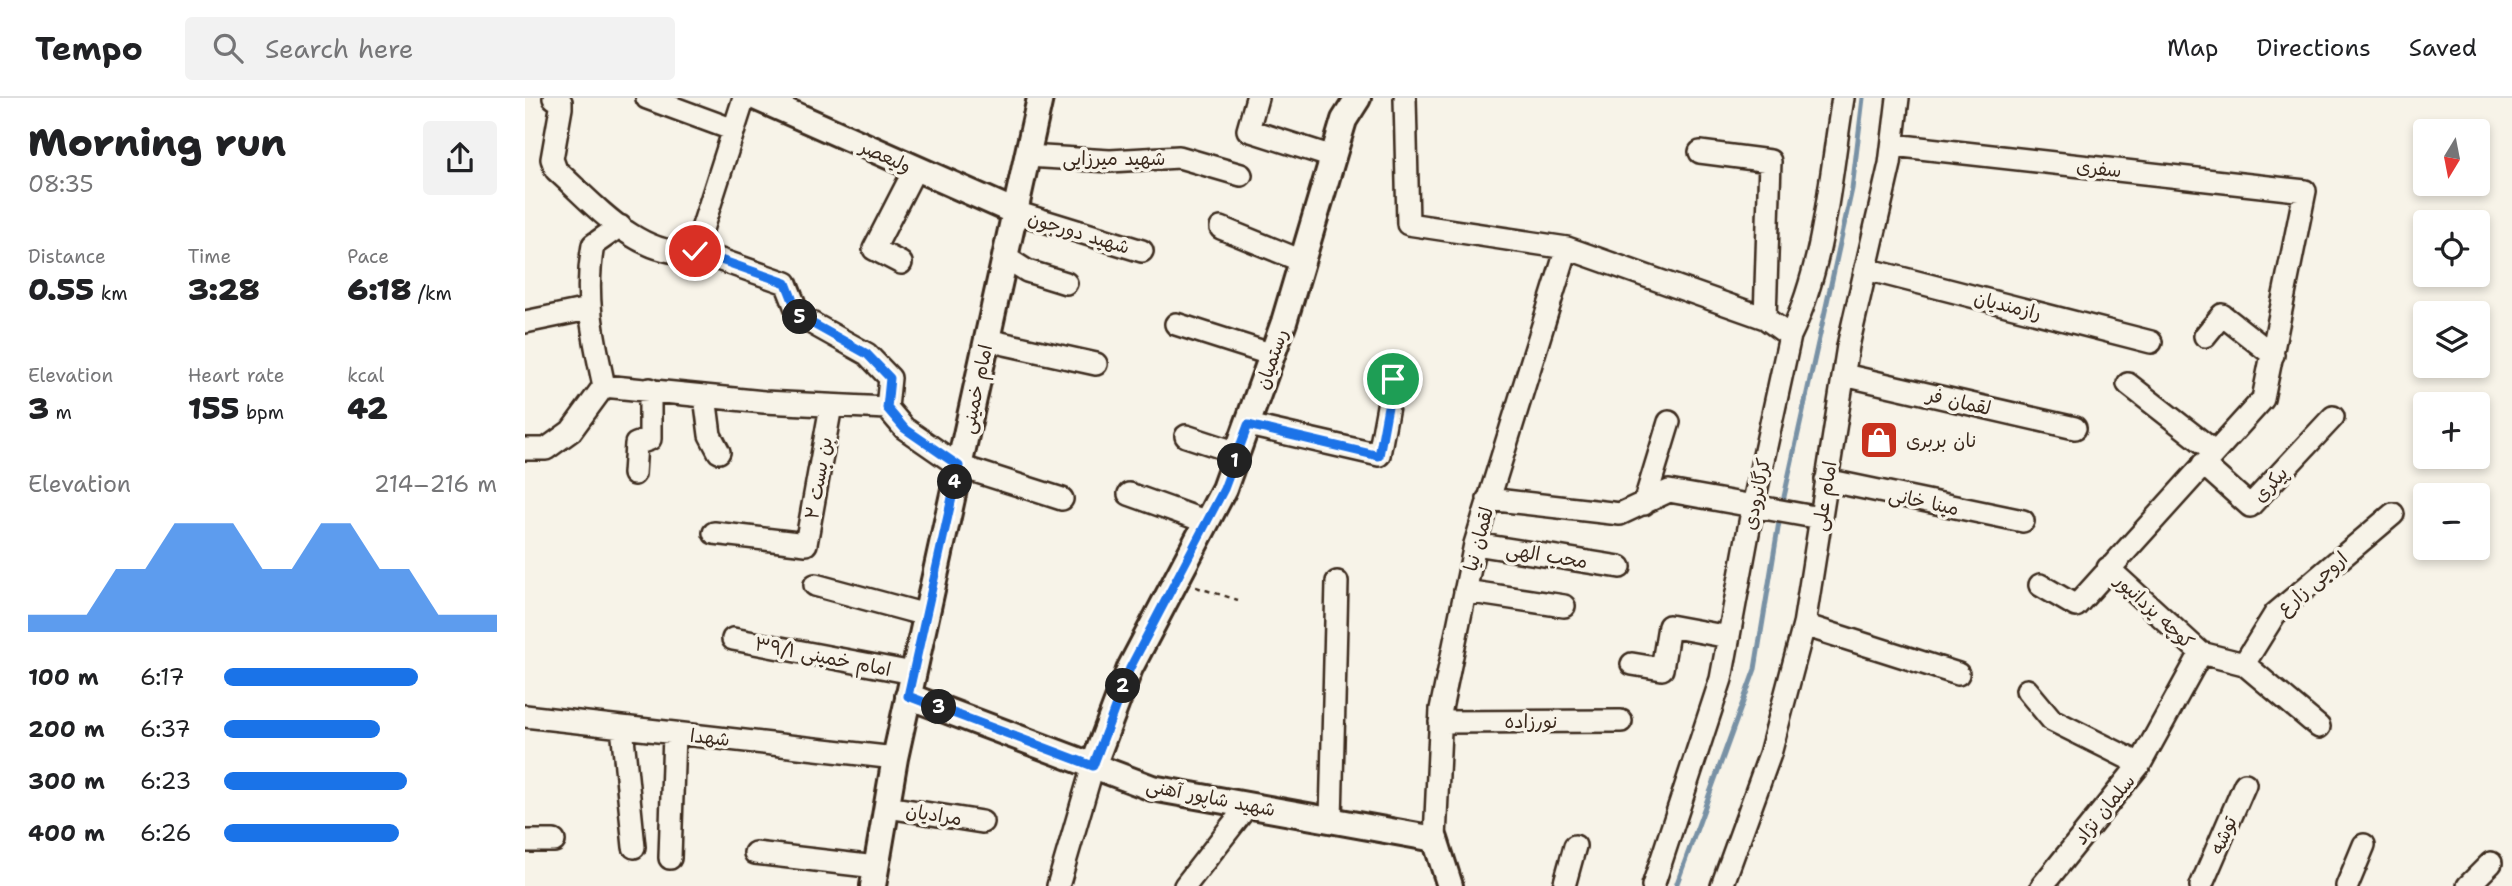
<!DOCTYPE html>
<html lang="en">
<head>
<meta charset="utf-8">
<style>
  body { margin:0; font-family:"Shantell Sans","Playpen Sans Arabic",sans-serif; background:#f2f2f2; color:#202124; height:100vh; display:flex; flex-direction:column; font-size:26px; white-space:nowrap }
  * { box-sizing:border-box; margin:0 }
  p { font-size:23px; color:#757577 }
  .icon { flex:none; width:38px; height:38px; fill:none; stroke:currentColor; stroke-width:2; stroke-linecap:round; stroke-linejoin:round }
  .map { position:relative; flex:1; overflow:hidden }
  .sheet { display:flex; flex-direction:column; background:#fff; width:525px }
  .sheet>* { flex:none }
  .needle { width:46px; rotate:190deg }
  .fabs { position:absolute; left:1888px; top:21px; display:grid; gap:14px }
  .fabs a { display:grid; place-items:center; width:77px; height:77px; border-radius:7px; background:#fff; box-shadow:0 4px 10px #0003; font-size:35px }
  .pin { position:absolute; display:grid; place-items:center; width:60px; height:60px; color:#fff; margin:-30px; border:4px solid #fff; border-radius:50%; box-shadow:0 2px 7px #0007 }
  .km { position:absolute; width:35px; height:35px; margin:-18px; border-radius:50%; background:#222; color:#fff; font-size:19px; line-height:35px; text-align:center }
  .round { display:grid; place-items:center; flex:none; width:74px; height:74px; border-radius:7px; background:#f2f2f2 }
  .headline { display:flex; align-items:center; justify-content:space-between; height:119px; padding:0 28px }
  h1 { font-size:38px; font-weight:800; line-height:52px }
  .figures { display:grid; grid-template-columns:repeat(3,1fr); gap:10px; height:119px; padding:7px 28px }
  .figures div { display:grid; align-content:center }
  .figures b { font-size:30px; font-weight:800 }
  .figures small { font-size:19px; font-weight:400 }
  .figures p { font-size:19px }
  .chart { height:196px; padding:14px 28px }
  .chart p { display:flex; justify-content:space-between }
  .chart svg { width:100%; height:126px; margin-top:7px; fill:#1a73e8; opacity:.7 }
  ul { padding:0 28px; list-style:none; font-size:23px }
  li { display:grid; grid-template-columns:112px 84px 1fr; align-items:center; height:52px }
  li i { height:18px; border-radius:9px; background:#1a73e8 }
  header { display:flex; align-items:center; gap:42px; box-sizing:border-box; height:98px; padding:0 35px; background:#fff; border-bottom:2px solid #e0e0e0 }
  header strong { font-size:33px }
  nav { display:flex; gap:38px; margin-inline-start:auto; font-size:24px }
  .search { width:490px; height:63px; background:#f2f2f2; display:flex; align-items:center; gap:18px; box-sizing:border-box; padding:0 24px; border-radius:7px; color:#757577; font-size:26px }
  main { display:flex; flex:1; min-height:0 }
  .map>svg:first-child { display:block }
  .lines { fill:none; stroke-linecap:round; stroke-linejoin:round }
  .stream { stroke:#7891a5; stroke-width:5 }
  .minor-casing { stroke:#3b2a1e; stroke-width:26 }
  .tertiary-casing { stroke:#3b2a1e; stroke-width:30 }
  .path { stroke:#3b2a1e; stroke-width:2.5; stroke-dasharray:5 5; stroke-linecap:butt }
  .minor { stroke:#f7f3e8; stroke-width:21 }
  .tertiary { stroke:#f7f3e8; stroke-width:24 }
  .route-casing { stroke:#fff; stroke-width:14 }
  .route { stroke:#1a73e8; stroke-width:9 }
  .labels { text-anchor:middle; stroke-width:7; stroke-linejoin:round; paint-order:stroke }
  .street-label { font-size:19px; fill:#3b2a1e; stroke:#f7f3e8 }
  .poi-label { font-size:19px; fill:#3b2a1e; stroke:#f7f3e8; text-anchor:start }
</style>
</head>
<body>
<header>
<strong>Tempo</strong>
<div class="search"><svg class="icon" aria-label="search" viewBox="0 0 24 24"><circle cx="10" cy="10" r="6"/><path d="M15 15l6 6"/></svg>Search here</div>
<nav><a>Map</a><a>Directions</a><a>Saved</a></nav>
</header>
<main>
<section class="sheet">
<div class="headline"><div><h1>Morning run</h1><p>08:35</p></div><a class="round"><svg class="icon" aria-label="share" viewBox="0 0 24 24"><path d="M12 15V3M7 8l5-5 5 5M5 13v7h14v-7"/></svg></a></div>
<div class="figures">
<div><p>Distance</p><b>0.55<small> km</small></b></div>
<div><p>Time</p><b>3:28</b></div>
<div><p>Pace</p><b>6:18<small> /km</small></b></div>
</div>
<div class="figures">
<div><p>Elevation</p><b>3<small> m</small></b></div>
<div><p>Heart rate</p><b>155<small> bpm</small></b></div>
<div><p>kcal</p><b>42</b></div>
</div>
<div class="chart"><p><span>Elevation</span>214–216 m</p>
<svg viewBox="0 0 160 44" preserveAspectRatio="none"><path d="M0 44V38L10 38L20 38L30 22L40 22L50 6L60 6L70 6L80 22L90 22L100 6L110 6L120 22L130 22L140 38L150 38L160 38V44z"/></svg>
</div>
<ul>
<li><b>100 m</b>6:17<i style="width:71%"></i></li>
<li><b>200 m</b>6:37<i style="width:57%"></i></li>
<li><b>300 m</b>6:23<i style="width:67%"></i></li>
<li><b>400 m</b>6:26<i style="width:64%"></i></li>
</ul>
</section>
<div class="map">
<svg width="1987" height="788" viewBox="0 0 1987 788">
  <rect width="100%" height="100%" fill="#f7f3e8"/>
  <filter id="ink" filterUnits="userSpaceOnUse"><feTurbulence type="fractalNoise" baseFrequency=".0143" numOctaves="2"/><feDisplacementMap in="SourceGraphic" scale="14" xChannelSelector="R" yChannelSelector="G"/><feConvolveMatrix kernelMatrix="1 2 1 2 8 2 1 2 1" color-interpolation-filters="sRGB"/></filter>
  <g filter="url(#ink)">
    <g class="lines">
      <!-- stream -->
      <path class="stream" d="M 1257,408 L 1327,91 L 1338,0
        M 1151,788 L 1230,571 L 1255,418"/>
      <defs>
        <path id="minor" d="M 29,0 L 36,4 L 36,10 L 27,61 L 31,72 C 68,105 116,163 170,153
          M 122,0 L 209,32
          M 732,0 L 723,32 L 808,59
          M 880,0 L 883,126 L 1042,150 L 1240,220 L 1265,238
          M 1368,47 L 1780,93 L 1738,301 L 1551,508 L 1515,487
          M 1175,54 L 1245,63 L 1240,220
          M 502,58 L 585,63 L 654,59 L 716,77
          M 490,114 L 617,153
          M 696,130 L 777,163
          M 170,153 L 261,185 L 274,218 L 342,256 L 365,280 L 362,310 L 379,330 L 434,368 L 537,401
          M 170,153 L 219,0
          M 480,159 L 502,173 L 541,185
          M 376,165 L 349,151 L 390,71
          M 1341,171 L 1626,244
          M 0,224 L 63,211
          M 651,226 L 748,257
          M 1680,238 L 1697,217 L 1748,257
          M 462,242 L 571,266
          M 1319,277 L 1550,330
          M 1603,286 L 1690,354
          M 79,288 L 239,304 L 362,310
          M 180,298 L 185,337 L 194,354
          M 723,327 L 854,357 L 868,281
          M 661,338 L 713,355
          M 0,351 L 21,351 L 46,333 L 79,288 C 68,237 59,198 68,147 L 95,128
          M 1678,366 L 1725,408 L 1808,319
          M 109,376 L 111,346 L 125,341 L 125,291
          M 1301,382 L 1498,423
          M 604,396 L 682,424
          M 963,401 L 1095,416 L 1144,393 L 1295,420
          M 1119,406 L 1144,324
          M 189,435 L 281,446 L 306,308
          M 950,446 L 1095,469
          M 1583,470 L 1676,555 L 1719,566 L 1794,629
          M 290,487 L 401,517
          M 940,493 L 1039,508
          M 1279,527 L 1433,576
          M 208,541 L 388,575
          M 1107,566 L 1137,571 L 1144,528 L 1204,539
          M 1719,566 L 1750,516 L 1868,416
          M 1502,592 L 1527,622 L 1615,666
          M 0,618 L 370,660
          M 915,624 L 1096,623
          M 97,629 L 109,749
          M 362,709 L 457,724
          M 806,722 L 812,484
          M 910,741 L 916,611 L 950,446 L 1042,150
          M 0,743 L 29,743
          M 230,755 L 351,769
          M 145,760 L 149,635
          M 533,788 L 568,668
          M 660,788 L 723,707
          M 1039,788 L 1050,748
          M 1128,788 L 1196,581 L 1228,408 L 1265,238 C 1300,166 1305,78 1318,0
          M 1197,788 L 1245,656 L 1279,527 L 1323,248 L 1365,66 L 1373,0
          M 1517,788 L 1615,666 L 1676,555
          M 1676,788 L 1720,686
          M 1822,788 L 1839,747
          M 1943,788 L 1966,765"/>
        <path id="tertiary" d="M 232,0 L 490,114
          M 383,598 L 627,690 L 910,741 L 925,788
          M 568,668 L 605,570 L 699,391 L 759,224 L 819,22 L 833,0
          M 348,788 L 370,660 L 515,0"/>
      </defs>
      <!-- minor casing -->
      <use href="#minor" class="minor-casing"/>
      <!-- tertiary casing -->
      <use href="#tertiary" class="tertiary-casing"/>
      <!-- path -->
      <path class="path" d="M 671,489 L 713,502"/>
      <!-- minor -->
      <use href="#minor" class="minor"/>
      <!-- tertiary -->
      <use href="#tertiary" class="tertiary"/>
    </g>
  </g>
  <g class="lines" filter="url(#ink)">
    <defs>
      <path id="route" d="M 170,153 L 261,185 L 274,218 L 342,256 L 365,280 L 362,310 L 379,330 L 434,368 L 383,598 L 568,668 L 605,570 L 699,391 L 723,327 L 854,358 L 868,281"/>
    </defs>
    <!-- route casing -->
    <use href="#route" class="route-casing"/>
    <!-- route -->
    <use href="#route" class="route"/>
  </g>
  <!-- icons -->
  <defs>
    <symbol id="shop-square" viewBox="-11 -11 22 22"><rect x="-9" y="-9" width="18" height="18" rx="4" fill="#c8321e" stroke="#f7f3e8"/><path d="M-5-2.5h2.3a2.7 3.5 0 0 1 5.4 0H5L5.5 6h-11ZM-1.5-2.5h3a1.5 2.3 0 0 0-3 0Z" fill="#fff"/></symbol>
  </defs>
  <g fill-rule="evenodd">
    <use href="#shop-square" x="1332" y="320" width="44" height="44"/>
  </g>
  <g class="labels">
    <!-- street labels -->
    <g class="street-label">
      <text transform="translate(361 58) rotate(24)" y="7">ولیعصر</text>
      <text x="589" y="67">شهید میرزایی</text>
      <text transform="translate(1574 70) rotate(6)" y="7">سفری</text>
      <text transform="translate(554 134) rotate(17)" y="7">شهید دورجون</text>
      <text transform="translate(1483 207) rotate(14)" y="7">رازمندیان</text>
      <text transform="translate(746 261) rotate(-71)" y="7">رستمیان</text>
      <text transform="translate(451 291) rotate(-78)" y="7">امام خمینی</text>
      <text transform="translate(1434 303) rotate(13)" y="7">لقمان فر</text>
      <text transform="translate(293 380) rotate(-80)" y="7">بن بست ۲</text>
      <text transform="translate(1745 386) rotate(-47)" y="7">پیکری</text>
      <text transform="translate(1231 396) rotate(-78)" y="7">کرگانرودی</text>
      <text transform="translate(1299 398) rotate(-81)" y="7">امام علی</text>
      <text transform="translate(1399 403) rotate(12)" y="7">مینا خانی</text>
      <text transform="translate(953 441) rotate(-75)" y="7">لقمان نیا</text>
      <text transform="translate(1022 457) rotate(9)" y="7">محب الهی</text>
      <text transform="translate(1787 485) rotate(-41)" y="7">اروجی زارع</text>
      <text transform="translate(1630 513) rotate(43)" y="7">کوچه یزدانپور</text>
      <text transform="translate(298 558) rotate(11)" y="7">امام خمینی ۳۹/۱</text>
      <text x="1006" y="630">نورزاده</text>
      <text transform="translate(185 639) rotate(6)" y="7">شهدا</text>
      <text transform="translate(686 699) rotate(11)" y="7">شهید شاپور آهنی</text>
      <text transform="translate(1579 711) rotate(-51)" y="7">سلمان نژاد</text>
      <text transform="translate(409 716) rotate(9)" y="7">مرادیان</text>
      <text transform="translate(1698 737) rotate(-67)" y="7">توشه</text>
    </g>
    <!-- poi labels -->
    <g class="poi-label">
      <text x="1381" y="349">نان بربری</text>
    </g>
  </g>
</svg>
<div class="fabs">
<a><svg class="needle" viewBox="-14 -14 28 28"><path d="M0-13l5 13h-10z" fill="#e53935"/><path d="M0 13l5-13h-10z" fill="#757577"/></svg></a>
<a><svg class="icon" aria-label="locate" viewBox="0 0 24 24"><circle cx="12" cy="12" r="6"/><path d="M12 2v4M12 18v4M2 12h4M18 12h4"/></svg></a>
<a><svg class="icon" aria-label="layers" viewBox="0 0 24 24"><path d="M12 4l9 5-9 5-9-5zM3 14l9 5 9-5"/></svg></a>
<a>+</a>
<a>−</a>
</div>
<div class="pin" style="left:868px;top:281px;background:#1e9e55"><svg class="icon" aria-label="arrive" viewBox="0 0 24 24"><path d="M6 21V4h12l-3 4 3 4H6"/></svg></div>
<div class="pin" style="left:170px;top:153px;background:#d93025"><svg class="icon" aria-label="check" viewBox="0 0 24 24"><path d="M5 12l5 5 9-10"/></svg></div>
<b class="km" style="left:710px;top:363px">1</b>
<b class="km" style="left:598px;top:588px">2</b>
<b class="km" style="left:414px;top:609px">3</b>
<b class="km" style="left:430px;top:384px">4</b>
<b class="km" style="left:275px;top:219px">5</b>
</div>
</main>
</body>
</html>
